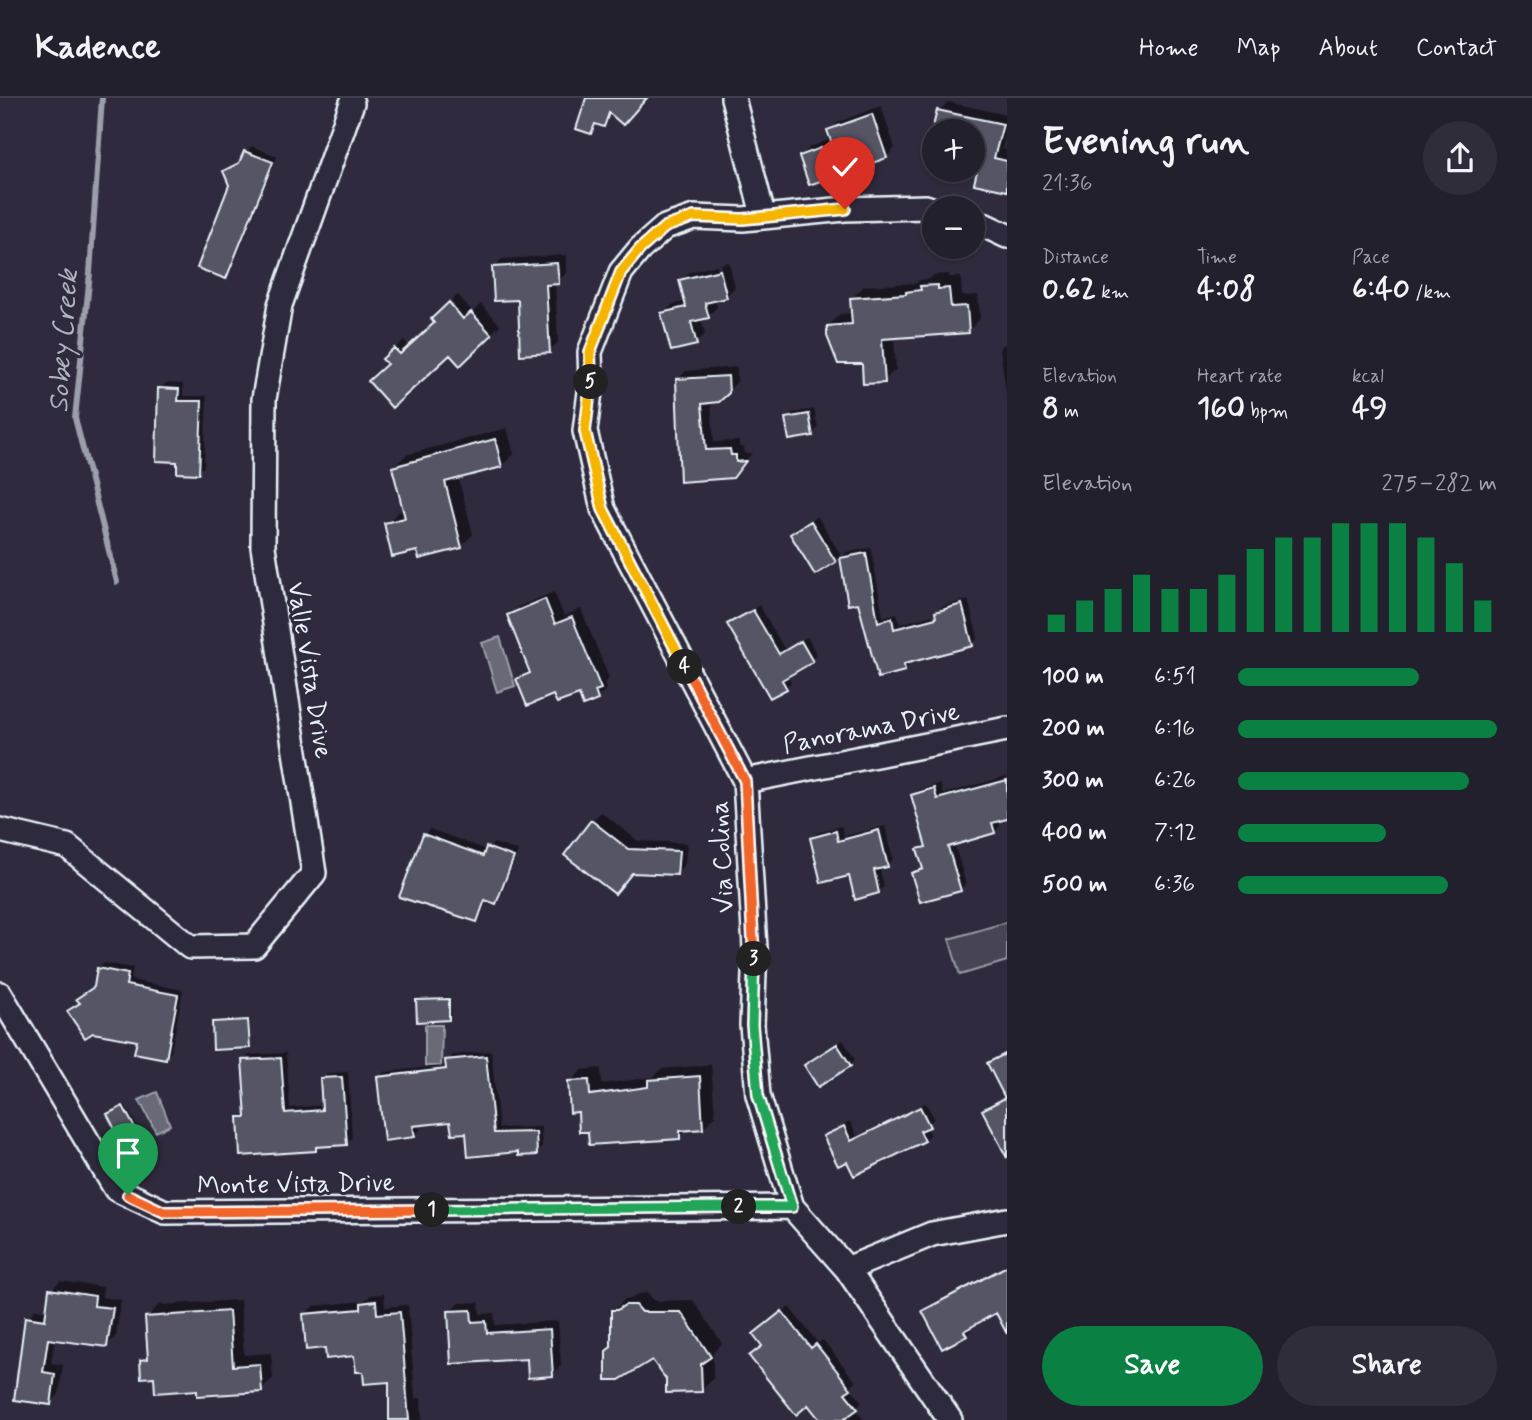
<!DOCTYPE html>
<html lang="en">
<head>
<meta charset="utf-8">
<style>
  body { margin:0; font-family:Mynerve,sans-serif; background:#2f2d3a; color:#f1f3f6; height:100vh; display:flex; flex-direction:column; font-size:26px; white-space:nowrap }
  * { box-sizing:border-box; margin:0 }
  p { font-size:23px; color:#a3a3aa }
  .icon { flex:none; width:38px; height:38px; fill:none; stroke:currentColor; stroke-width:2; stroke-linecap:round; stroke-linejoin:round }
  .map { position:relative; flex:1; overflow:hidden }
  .drawer { display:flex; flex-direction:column; background:#23202e; width:525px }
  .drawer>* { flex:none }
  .buttons { position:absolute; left:922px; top:21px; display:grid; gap:14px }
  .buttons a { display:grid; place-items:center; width:63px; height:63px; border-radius:50%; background:#23202e; box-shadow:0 2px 5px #0004,0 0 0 2px #403e4a; font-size:35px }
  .pin { position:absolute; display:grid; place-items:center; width:60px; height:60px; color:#fff; margin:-72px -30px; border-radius:50% 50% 50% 0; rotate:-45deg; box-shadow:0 0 7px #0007 }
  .pin .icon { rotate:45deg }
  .km { position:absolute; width:35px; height:35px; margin:-18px; border-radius:50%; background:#222; color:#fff; font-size:19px; line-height:35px; text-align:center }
  .round { display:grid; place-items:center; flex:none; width:74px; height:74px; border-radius:37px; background:#2f2d3a }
  .head { display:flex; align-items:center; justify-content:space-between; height:119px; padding:0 35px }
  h1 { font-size:38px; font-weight:700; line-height:52px }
  .figures { display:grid; grid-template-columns:repeat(3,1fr); gap:10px; height:119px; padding:7px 35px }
  .figures div { display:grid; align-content:center }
  .figures b { font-size:30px; font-weight:700 }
  .figures small { font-size:19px; font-weight:400 }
  .figures p { font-size:19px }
  .chart { height:196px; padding:14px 35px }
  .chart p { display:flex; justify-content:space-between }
  .chart svg { width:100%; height:126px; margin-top:7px; stroke:#0b8043; stroke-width:6 }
  .primary-button { display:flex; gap:14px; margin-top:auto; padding:14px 35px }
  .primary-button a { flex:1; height:80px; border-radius:42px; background:#0b8043; color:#fff; font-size:28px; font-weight:700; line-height:80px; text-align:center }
  .primary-button a+a { background:#2f2d3a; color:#f1f3f6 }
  ul { padding:0 35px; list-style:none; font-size:23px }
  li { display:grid; grid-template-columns:112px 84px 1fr; align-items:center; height:52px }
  li i { height:18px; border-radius:9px; background:#0b8043 }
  header { display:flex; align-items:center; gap:42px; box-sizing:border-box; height:98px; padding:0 35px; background:#23202e; border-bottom:2px solid #403e4a }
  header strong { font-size:33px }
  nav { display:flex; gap:38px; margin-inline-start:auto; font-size:24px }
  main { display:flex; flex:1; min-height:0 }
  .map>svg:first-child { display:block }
  .green { fill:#464455; stroke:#979aa6; stroke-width:2 }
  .water { fill:#696978; stroke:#9c9fab; stroke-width:2 }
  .shadow { fill:#0007 }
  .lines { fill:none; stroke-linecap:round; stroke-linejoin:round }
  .stream { stroke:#9c9fab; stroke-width:6 }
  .building { fill:#575565; stroke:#e8f1f8; stroke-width:2 }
  .minor-casing { stroke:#e8f1f8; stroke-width:28 }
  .minor { stroke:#2f2a3d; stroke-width:23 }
  .split-1-casing { stroke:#fff; stroke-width:14 }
  .split-2-casing { stroke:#fff; stroke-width:14 }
  .split-3-casing { stroke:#fff; stroke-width:14 }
  .split-4-casing { stroke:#fff; stroke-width:14 }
  .split-5-casing { stroke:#fff; stroke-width:14 }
  .split-6-casing { stroke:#fff; stroke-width:14 }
  .split-1 { stroke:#f0652b; stroke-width:9 }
  .split-2 { stroke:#22a559; stroke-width:9 }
  .split-3 { stroke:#22a559; stroke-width:9 }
  .split-4 { stroke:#f0652b; stroke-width:9 }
  .split-5 { stroke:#f5b400; stroke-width:9 }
  .split-6 { stroke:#f5b400; stroke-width:9 }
  .labels { text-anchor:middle; stroke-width:6; stroke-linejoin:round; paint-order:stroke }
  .street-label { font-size:26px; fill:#e8f1f8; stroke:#2f2a3d }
  .water-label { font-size:28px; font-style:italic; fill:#afb4be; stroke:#2f2a3d }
</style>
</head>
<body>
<header>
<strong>Kadence</strong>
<nav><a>Home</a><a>Map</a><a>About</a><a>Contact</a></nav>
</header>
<main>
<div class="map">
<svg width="1007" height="1322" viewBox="0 0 1007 1322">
  <rect width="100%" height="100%" fill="#2f2a3d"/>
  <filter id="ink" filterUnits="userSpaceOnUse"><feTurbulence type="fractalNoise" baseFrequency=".0143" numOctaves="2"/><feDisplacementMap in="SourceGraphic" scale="14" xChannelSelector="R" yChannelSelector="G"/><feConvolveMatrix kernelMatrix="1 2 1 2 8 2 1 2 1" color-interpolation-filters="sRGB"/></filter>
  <g filter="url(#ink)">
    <!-- green -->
    <path class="green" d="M 1007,824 L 1007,863 L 960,877 L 949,841 Z"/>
    <!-- water -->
    <path class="water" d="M 500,539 L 515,588 L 497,594 L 482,545 Z
      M 425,927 L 442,927 L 441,968 L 425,968 Z
      M 157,994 L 170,1027 L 156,1034 L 139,1002 Z"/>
    <!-- shadow -->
    <path class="shadow" d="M 594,0 L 646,0 L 612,15 L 604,27 L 598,25 L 591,34 Z
      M 948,4 L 1007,17 L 1007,31 L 1002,51 L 1007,52 L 1007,91 L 982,59 L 973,57 L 973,33 L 934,33 L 934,48 L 931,47 L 939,13 Z
      M 881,8 L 895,50 L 886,59 L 801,58 L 810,49 L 832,41 L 829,33 L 838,24 Z
      M 251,48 L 277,58 L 231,173 L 225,179 L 230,87 L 225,73 L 242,62 Z
      M 566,157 L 567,175 L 555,184 L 558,244 L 549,253 L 519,200 L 493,170 L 502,161 Z
      M 729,164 L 735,189 L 726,198 L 715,201 L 717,209 L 708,218 L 701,220 L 705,236 L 696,245 L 663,216 L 672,207 L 686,203 L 681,182 L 690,174 L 717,167 L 724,194 L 727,194 L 720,166 Z
      M 949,176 L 949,179 L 961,179 L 962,198 L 978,197 L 980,221 L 968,233 L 894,238 L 896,271 L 884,283 L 828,228 L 840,216 L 853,215 L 852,200 L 864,188 L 917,185 L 919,182 L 929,181 L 934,177 Z
      M 458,197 L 473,214 L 481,206 L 500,227 L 461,265 L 450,254 L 389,265 L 385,261 L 404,242 L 410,249 L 436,225 L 442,212 Z
      M 1006,245 L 1007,245 L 1007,302 L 1000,250 Z
      M 737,269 L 737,284 L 719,303 L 711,303 L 714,344 L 739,343 L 739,349 L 744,349 L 745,356 L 752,355 L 733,379 L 682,382 L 677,282 L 686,273 Z
      M 166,285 L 183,286 L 183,298 L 207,298 L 204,368 L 199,374 L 179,362 L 160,291 Z
      M 814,311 L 818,330 L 812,336 L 787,321 L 792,315 Z
      M 507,330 L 514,356 L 502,368 L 458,379 L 473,436 L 461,448 L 418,451 L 386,426 L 398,414 L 405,412 L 394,369 L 406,357 Z
      M 817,418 L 841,457 L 835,462 L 792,436 Z
      M 871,450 L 883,519 L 897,515 L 900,526 L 937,516 L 942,508 L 968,502 L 978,540 L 972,546 L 910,563 L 910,566 L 905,571 L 860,503 L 849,505 L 841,457 L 842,459 L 847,454 Z
      M 554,494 L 564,518 L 581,511 L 609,580 L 604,586 L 606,591 L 597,600 L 580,594 L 554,595 L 518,582 L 530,571 L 509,518 L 518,509 Z
      M 759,507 L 785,552 L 807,539 L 817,557 L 787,577 L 791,584 L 786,589 L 729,527 Z
      M 1007,678 L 1007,719 L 998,722 L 1000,728 L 994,734 L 954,745 L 966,786 L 960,791 L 913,775 L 924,768 L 919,751 L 927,745 L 913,697 L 919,692 L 940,686 L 943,696 Z
      M 601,714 L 638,743 L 687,745 L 685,766 L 676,775 L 633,773 L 592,723 Z
      M 841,728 L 844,738 L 885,728 L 893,761 L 888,767 L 879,769 L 884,788 L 878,794 L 851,776 L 811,740 L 817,735 Z
      M 430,731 L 487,752 L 494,745 L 518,753 L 501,799 L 495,804 L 487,801 L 482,816 L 476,822 L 424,737 Z
      M 104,865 L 133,870 L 131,882 L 183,892 L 171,954 L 165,959 L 139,942 L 70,914 L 81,904 L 79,901 L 84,895 L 96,888 L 99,871 Z
      M 450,899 L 451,918 L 449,920 L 418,903 L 420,901 Z
      M 250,921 L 251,946 L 249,948 L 213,924 L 216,922 Z
      M 843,942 L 855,961 L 850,967 L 806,967 Z
      M 491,953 L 499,1030 L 541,1029 L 542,1049 L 536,1055 L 520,1052 L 467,1033 L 452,1022 L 419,1025 L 420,1032 L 414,1038 L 379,980 L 385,974 L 448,967 L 447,963 L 453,957 Z
      M 1007,954 L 1007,1047 L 984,1012 L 1006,999 L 989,966 Z
      M 286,955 L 290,1010 L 324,1007 L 322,981 L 328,975 L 348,974 L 352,1040 L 346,1045 L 319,1047 L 315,1051 L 239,1020 L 247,1014 L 244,963 L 249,957 Z
      M 711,967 L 715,1018 L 703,1030 L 688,1031 L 680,1039 L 590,1032 L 579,1012 L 570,984 L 582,972 L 601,970 L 602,986 L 653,979 L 661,971 Z
      M 926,1005 L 934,1021 L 926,1028 L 930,1036 L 924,1041 L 847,1061 L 825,1038 L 831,1033 L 850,1023 L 857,1038 Z
      M 125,1007 L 137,1028 L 135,1031 L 112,1014 Z
      M 1007,1167 L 1007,1228 L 997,1213 L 970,1228 L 972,1231 L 966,1237 L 943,1249 L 924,1214 L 929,1208 Z
      M 60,1183 L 103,1189 L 102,1199 L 121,1202 L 116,1238 L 107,1247 L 55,1240 L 51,1265 L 63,1267 L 59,1296 L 50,1305 L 27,1220 L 36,1211 L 48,1213 L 51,1192 Z
      M 648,1195 L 654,1203 L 693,1202 L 722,1245 L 713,1255 L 713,1280 L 701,1292 L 667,1281 L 653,1259 L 613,1249 L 613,1213 L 625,1201 L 631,1201 L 639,1196 Z
      M 384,1196 L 385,1209 L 408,1207 L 415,1300 L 421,1300 L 422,1322 L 391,1322 L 390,1282 L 365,1272 L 356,1256 L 327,1248 L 305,1216 L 314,1208 L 364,1203 L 371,1197 Z
      M 240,1202 L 244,1257 L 271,1255 L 273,1280 L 261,1292 L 199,1290 L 156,1277 L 142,1263 L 149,1255 L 147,1219 L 159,1207 Z
      M 479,1204 L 480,1216 L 494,1215 L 495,1227 L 558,1223 L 561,1268 L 552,1277 L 529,1259 L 450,1214 L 459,1205 Z
      M 789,1209 L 818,1245 L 823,1242 L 856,1284 L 850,1289 L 862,1304 L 855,1311 L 864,1322 L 822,1322 L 764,1247 L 761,1231 Z"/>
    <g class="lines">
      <!-- stream -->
      <path class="stream" d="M 102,0 L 90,175 L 75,320 L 117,484"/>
    </g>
    <!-- building -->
    <path class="building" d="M 586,0 L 647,0 L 623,27 L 609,15 L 604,29 L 595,26 L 591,36 L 576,31 Z
      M 937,12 L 1003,26 L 994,60 L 1007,63 L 1007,93 L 974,86 L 980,60 L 973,59 L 973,33 L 932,33 Z
      M 872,16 L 887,60 L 809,87 L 799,58 L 832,46 L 827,32 Z
      M 244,53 L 273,64 L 226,181 L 197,170 L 229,87 L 223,73 L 239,65 Z
      M 557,165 L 559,186 L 546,187 L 550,255 L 520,257 L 518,202 L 494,203 L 492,169 Z
      M 720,172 L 727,200 L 705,205 L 709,220 L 691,224 L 697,247 L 671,253 L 661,215 L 686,209 L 679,182 Z
      M 938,187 L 938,191 L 949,190 L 951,209 L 967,208 L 969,235 L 882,241 L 885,285 L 863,286 L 862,266 L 838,266 L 827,238 L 827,228 L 852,226 L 850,200 L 906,196 L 906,194 L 921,192 L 920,188 Z
      M 449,204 L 463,221 L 471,214 L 492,237 L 460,268 L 450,257 L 392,310 L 368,283 L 387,266 L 382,261 L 394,250 L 400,256 L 434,225 L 431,221 Z
      M 728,278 L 729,295 L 719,304 L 702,306 L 706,352 L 730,351 L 731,357 L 736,357 L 736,364 L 746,363 L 733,380 L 680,384 L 676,281 Z
      M 158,290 L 179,291 L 178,303 L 202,303 L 199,376 L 177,375 L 177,364 L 156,363 Z
      M 809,316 L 813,338 L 789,342 L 785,320 Z
      M 495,341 L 502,369 L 445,384 L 462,450 L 419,461 L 417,453 L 392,459 L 384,425 L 405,420 L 392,369 Z
      M 811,423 L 836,464 L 815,477 L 790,436 Z
      M 866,455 L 878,524 L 892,520 L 894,531 L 936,520 L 935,514 L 962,506 L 973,548 L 904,566 L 905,573 L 878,580 L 858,505 L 848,507 L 840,460 Z
      M 545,501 L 555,526 L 572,519 L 601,591 L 595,593 L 598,602 L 583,608 L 579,597 L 557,605 L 553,597 L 527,608 L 516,581 L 530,575 L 507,517 Z
      M 753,512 L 779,556 L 801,543 L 813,564 L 782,582 L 787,591 L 770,600 L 727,526 Z
      M 1007,682 L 1007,721 L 992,725 L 995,735 L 948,749 L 961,793 L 920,804 L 911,775 L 923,771 L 917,751 L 926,749 L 911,697 L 934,690 L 937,701 Z
      M 591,722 L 628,751 L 679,753 L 677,777 L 632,775 L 615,796 L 564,757 Z
      M 879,732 L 888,769 L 874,772 L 879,795 L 855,802 L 849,778 L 821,785 L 810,740 L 836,733 L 838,743 Z
      M 423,736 L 483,758 L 486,749 L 514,759 L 496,806 L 485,802 L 477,824 L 399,799 Z
      M 97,870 L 128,876 L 126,887 L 178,897 L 166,961 L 134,955 L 137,943 L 93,935 L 85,940 L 67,913 L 80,905 L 76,901 L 94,889 Z
      M 449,901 L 449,922 L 417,924 L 416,902 Z
      M 248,922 L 250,950 L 213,952 L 212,924 Z
      M 837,946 L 851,968 L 818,989 L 804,967 Z
      M 1007,955 L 1007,1060 L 982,1012 L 1005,1000 L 987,965 Z
      M 486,958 L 494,1035 L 536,1034 L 537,1057 L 518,1058 L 518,1054 L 468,1059 L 466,1035 L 452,1036 L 450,1024 L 413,1028 L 415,1039 L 384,1043 L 377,979 L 446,971 L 445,962 Z
      M 281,960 L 285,1015 L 322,1012 L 320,980 L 342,979 L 347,1047 L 316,1049 L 316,1053 L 240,1058 L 238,1019 L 246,1019 L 242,962 Z
      M 700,978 L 703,1031 L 680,1033 L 680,1041 L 589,1047 L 588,1034 L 579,1034 L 578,1014 L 570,1015 L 568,983 L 589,982 L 590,997 L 648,989 L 648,982 Z
      M 123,1008 L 136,1032 L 120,1041 L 107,1016 Z
      M 920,1009 L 930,1029 L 920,1033 L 925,1043 L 854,1078 L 847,1064 L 838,1068 L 823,1038 L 844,1028 L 851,1043 Z
      M 1007,1168 L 1007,1236 L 996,1215 L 964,1233 L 967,1238 L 942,1251 L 922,1213 Z
      M 49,1191 L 95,1198 L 94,1208 L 113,1210 L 107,1249 L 48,1241 L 43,1274 L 55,1276 L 51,1307 L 14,1302 L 25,1219 L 45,1222 Z
      M 376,1203 L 377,1216 L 400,1214 L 409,1322 L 389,1322 L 389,1284 L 364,1286 L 363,1274 L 356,1274 L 354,1258 L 326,1261 L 325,1250 L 306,1252 L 303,1216 L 361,1211 L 361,1205 Z
      M 625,1207 L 636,1207 L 642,1214 L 681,1214 L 711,1259 L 701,1266 L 702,1294 L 666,1295 L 666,1281 L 652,1262 L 619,1282 L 606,1282 L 606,1253 L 611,1249 L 611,1212 L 617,1212 Z
      M 471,1212 L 472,1224 L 486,1223 L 487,1235 L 550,1231 L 553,1278 L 528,1280 L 527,1261 L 451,1266 L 448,1213 Z
      M 229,1213 L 233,1268 L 260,1266 L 262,1294 L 197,1298 L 197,1292 L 155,1295 L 154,1279 L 141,1280 L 140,1262 L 148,1261 L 145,1219 Z
      M 782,1213 L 811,1250 L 816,1246 L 851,1291 L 845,1295 L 858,1311 L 843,1322 L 820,1322 L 808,1307 L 796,1317 L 749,1258 L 762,1248 L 753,1236 Z"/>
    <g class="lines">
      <defs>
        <path id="minor" d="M 733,0 L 763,117
          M 934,112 L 926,109 L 845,111 L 743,121 L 694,119 L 665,129 L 640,151 L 621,174 L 590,254 L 591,286 L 585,333 L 603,411 L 745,683 L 755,850 L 752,927 L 758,997 L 792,1109 L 847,1171 L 950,1322
          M 973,122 L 1007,138
          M 745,683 L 1007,631
          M 0,732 L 67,748 L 190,849 L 254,848 L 314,775 L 263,449 L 264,301 L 280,207 L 352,5
          M 0,896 L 116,1091 L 165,1114 L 792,1109
          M 847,1171 L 932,1136 L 1007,1122"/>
      </defs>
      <!-- minor casing -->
      <use href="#minor" class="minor-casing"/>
      <!-- minor -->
      <use href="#minor" class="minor"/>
    </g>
  </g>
  <g class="lines" filter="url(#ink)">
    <defs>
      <path id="split-1" d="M 128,1097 L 164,1114 L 432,1112"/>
      <path id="split-2" d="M 432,1112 L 739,1109"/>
      <path id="split-3" d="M 739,1109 L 792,1109 L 758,997 L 752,927 L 754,861"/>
      <path id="split-4" d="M 685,569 L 745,683 L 754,861"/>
      <path id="split-5" d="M 591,284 L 585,333 L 603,411 L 685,569"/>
      <path id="split-6" d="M 591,284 L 590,254 L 621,174 L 640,151 L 665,129 L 694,119 L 743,121 L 845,111"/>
    </defs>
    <!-- split-1 casing -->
    <use href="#split-1" class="split-1-casing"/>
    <!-- split-2 casing -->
    <use href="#split-2" class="split-2-casing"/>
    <!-- split-3 casing -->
    <use href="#split-3" class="split-3-casing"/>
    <!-- split-4 casing -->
    <use href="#split-4" class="split-4-casing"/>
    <!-- split-5 casing -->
    <use href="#split-5" class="split-5-casing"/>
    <!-- split-6 casing -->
    <use href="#split-6" class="split-6-casing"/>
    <!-- split-1 -->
    <use href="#split-1" class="split-1"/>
    <!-- split-2 -->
    <use href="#split-2" class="split-2"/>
    <!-- split-3 -->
    <use href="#split-3" class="split-3"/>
    <!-- split-4 -->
    <use href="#split-4" class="split-4"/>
    <!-- split-5 -->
    <use href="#split-5" class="split-5"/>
    <!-- split-6 -->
    <use href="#split-6" class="split-6"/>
  </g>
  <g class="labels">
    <!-- street labels -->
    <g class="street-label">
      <text transform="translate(311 572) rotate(81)" y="9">Valle Vista Drive</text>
      <text transform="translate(871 629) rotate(-11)" y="9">Panorama Drive</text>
      <text transform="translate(721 759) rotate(-93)" y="9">Via Colina</text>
      <text transform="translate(296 1085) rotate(-1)" y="9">Monte Vista Drive</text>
    </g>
    <!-- water labels -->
    <g class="water-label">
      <text transform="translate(62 243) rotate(-86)" y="10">Sobey Creek</text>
    </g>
  </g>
</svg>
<div class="buttons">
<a>+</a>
<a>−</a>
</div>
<div class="pin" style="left:128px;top:1097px;background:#1e9e55"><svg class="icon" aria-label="arrive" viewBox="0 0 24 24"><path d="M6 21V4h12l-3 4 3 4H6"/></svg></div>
<div class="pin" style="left:845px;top:111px;background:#d93025"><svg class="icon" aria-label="check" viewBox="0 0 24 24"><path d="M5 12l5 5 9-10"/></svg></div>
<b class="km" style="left:432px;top:1112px">1</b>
<b class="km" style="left:739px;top:1109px">2</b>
<b class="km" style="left:754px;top:861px">3</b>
<b class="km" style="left:685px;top:569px">4</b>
<b class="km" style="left:591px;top:284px">5</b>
</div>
<section class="drawer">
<div class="head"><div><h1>Evening run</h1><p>21:36</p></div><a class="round"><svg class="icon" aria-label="share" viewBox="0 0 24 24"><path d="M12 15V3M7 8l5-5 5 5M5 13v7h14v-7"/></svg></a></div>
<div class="figures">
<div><p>Distance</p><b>0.62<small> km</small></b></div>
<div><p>Time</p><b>4:08</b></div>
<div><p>Pace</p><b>6:40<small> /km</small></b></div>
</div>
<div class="figures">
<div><p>Elevation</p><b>8<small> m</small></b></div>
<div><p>Heart rate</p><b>160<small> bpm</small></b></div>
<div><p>kcal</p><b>49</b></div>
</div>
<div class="chart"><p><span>Elevation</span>275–282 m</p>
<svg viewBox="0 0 160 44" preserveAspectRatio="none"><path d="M5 44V38M15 44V33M25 44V29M35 44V24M45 44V29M55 44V29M65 44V24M75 44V15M85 44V11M95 44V11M105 44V6M115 44V6M125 44V6M135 44V11M145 44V20M155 44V33"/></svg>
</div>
<ul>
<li><b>100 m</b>6:51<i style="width:70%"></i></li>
<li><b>200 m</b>6:16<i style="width:100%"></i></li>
<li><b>300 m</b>6:26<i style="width:89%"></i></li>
<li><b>400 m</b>7:12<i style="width:57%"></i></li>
<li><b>500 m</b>6:36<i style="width:81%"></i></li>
</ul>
<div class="primary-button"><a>Save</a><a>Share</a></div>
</section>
</main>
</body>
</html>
